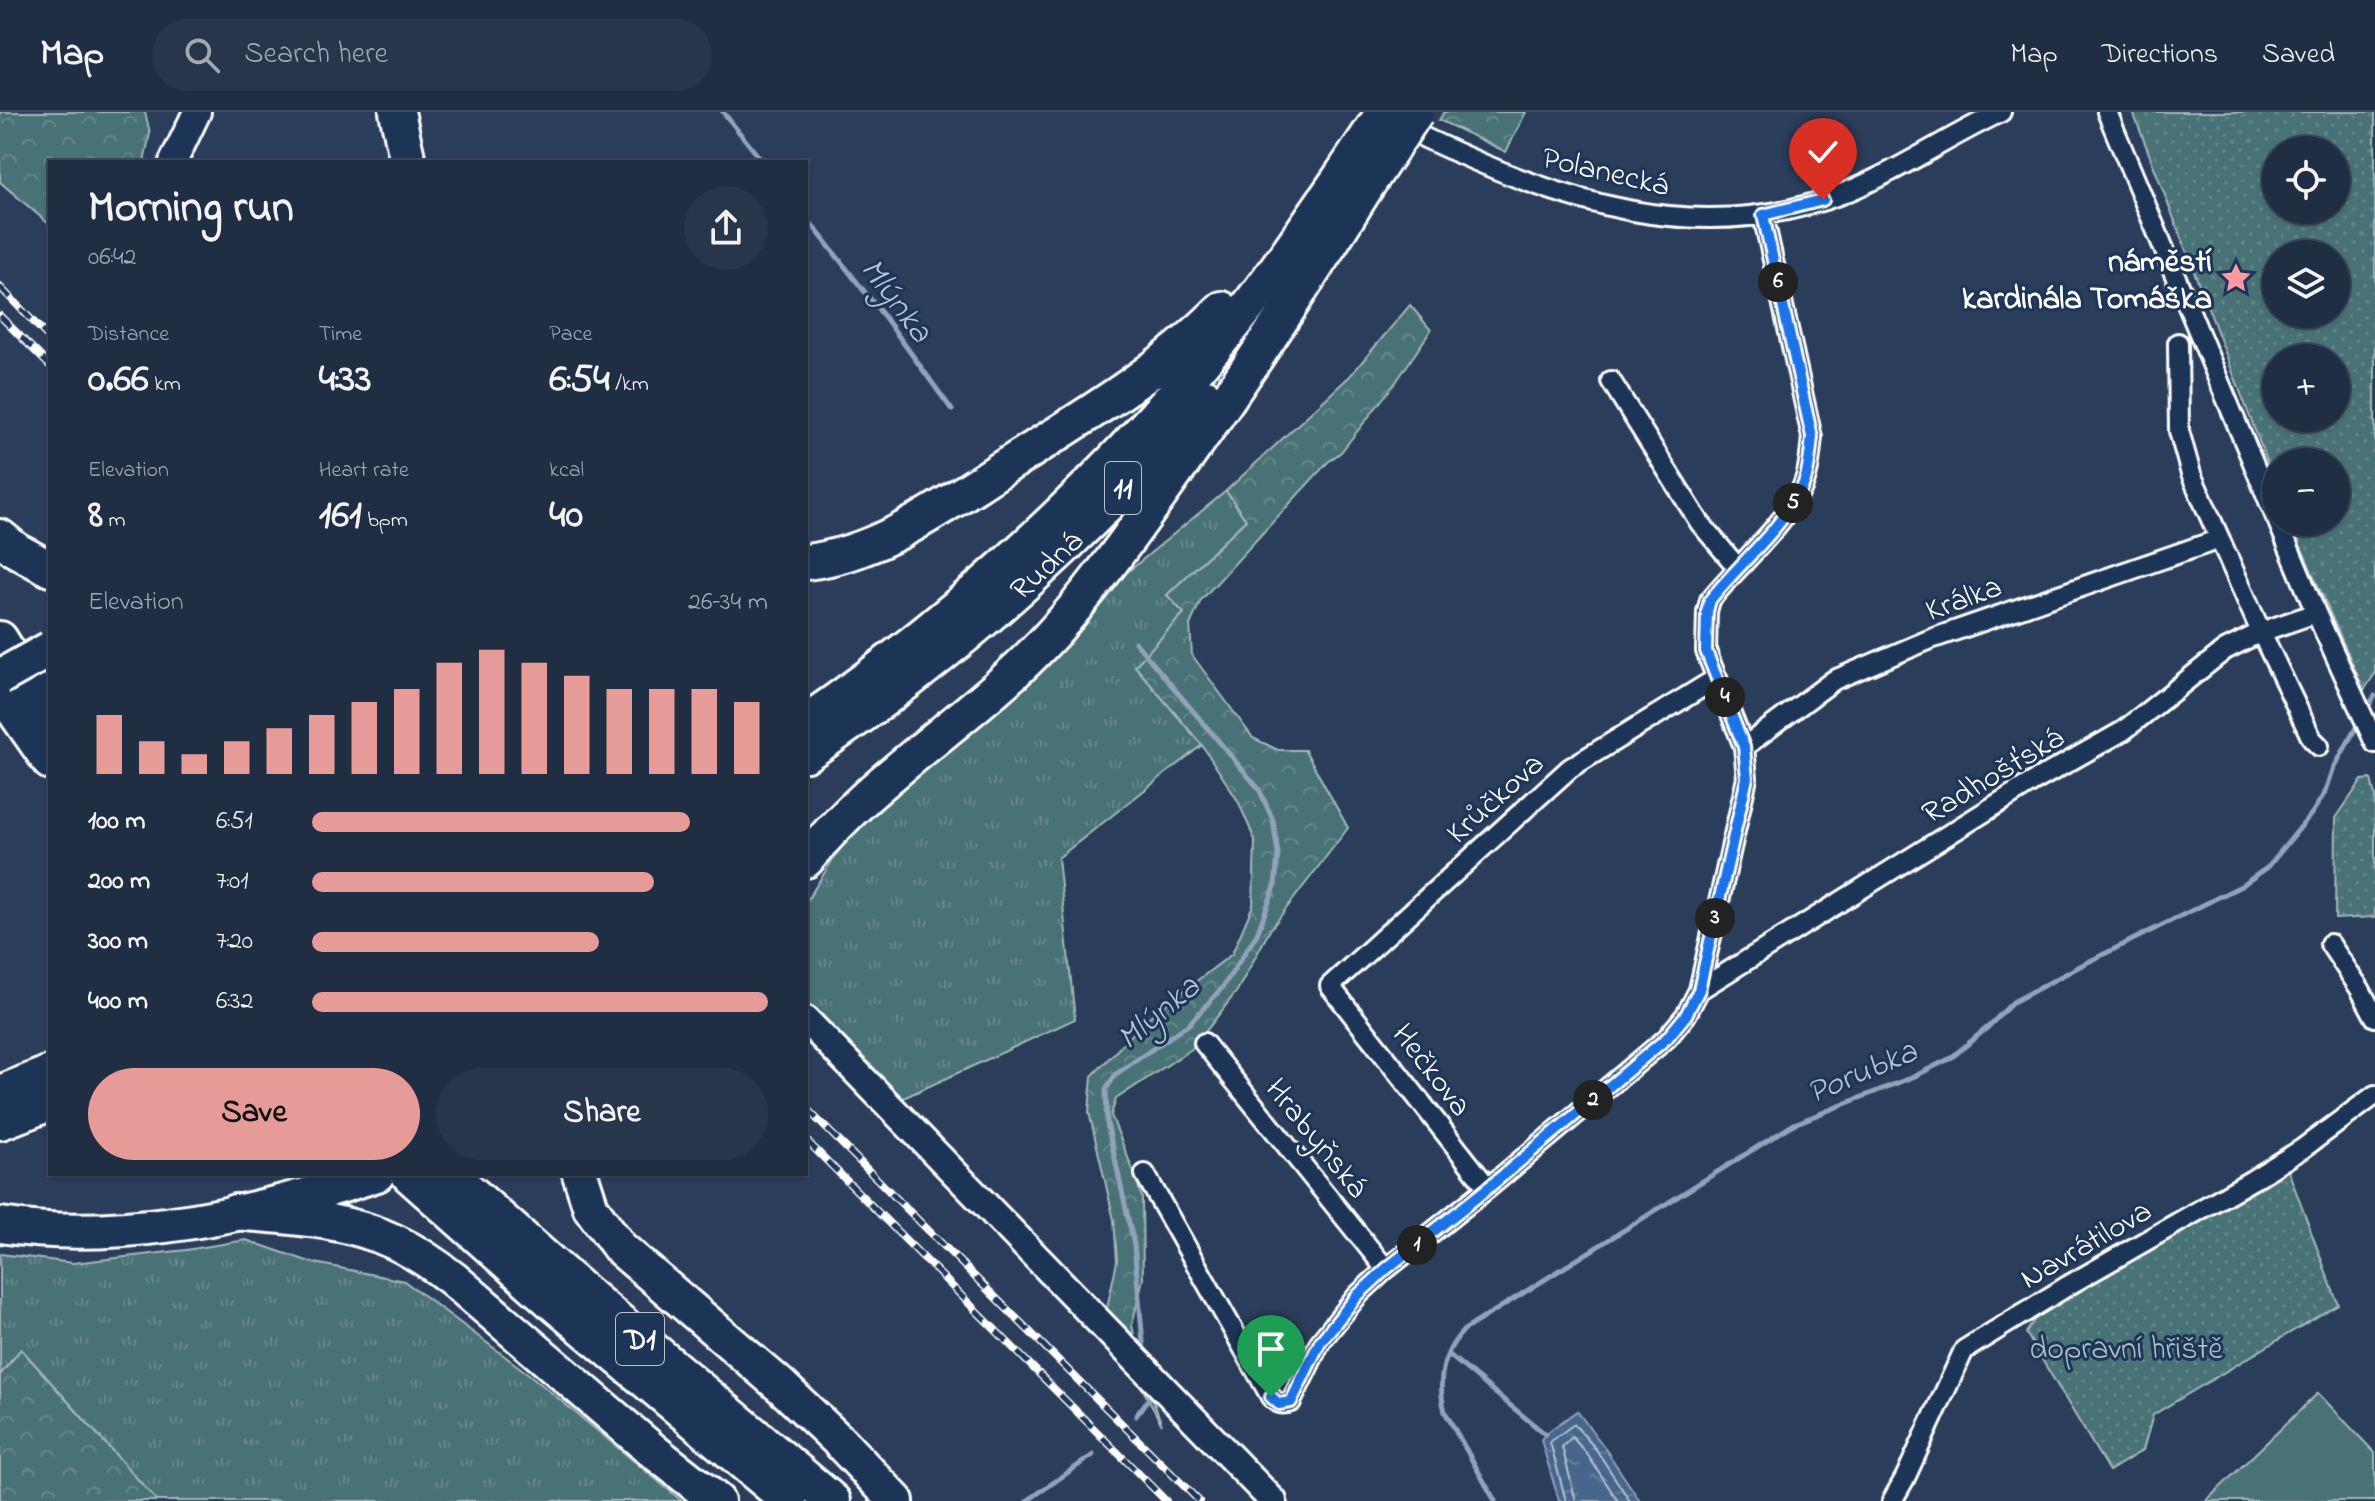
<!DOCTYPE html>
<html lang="en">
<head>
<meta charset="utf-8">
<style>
  body { margin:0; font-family:"Indie Flower",sans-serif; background:#28364b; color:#f1f3f6; height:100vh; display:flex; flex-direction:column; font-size:30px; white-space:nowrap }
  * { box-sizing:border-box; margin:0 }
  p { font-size:26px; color:#a2a8b2 }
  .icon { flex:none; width:44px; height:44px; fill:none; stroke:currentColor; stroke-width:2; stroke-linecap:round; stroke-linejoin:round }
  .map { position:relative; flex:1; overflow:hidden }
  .drawer { position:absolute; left:48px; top:48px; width:760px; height:1016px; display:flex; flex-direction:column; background:#202e44; border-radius:0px; box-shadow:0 2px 6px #0004,0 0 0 2px #3d4a5d }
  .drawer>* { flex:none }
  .buttons { position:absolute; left:2262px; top:24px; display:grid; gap:16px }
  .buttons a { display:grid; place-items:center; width:88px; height:88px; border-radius:50%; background:#202e44; box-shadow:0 2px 6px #0004,0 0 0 2px #3d4a5d; font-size:40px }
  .pin { position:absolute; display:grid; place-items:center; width:68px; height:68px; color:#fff; margin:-82px -34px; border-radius:50% 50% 50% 0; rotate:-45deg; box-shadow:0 0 8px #0007 }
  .pin .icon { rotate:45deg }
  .km { position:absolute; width:40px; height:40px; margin:-20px; border-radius:50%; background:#222; color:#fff; font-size:22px; line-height:40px; text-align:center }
  .round { display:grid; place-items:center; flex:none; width:84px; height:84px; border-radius:42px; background:#28364b }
  .summary { display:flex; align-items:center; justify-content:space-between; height:136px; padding:0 40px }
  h1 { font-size:44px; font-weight:700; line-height:60px }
  .figures { display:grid; grid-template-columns:repeat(3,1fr); gap:12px; height:136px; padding:8px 40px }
  .figures div { display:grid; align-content:center }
  .figures b { font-size:40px; font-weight:700 }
  .figures small { font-size:22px; font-weight:400 }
  .figures p { font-size:22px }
  .chart { height:224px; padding:16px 40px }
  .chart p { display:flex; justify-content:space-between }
  .chart svg { width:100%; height:144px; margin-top:8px; stroke:#e69b98; stroke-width:6 }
  .action { display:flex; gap:16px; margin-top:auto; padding:16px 40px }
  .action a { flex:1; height:92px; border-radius:48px; background:#e69b98; color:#111; font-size:32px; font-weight:700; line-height:92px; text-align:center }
  .action a+a { background:#28364b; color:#f1f3f6 }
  ul { padding:0 40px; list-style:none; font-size:26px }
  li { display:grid; grid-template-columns:128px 96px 1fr; align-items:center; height:60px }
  li i { height:20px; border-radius:10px; background:#e69b98 }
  header { display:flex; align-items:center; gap:48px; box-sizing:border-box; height:112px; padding:0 40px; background:#202e44; border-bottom:2px solid #3d4a5d }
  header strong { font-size:38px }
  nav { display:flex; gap:44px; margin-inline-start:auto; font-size:28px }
  .search { width:560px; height:72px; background:#28364b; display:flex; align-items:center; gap:20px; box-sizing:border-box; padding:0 28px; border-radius:44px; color:#a2a8b2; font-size:30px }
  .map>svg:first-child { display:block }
  .grass { fill:url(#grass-tufts); stroke:#a4b8ba; stroke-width:2 }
  .forest { fill:url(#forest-crowns); stroke:#a4b8ba; stroke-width:2 }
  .park { fill:url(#park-dots); stroke:#a4b8ba; stroke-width:2; fill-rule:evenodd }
  .pitch { fill:#4a7276; stroke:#a4b8ba; stroke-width:2 }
  .water { fill:url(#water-ripples); stroke:#90a3b9; stroke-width:2 }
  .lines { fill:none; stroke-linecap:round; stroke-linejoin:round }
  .shore { stroke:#b5c2d1; stroke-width:2 }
  .stream { stroke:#90a3b9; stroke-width:5 }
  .street-casing { stroke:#fff; stroke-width:24 }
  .secondary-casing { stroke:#fff; stroke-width:32 }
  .highway-casing { stroke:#fff; stroke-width:40 }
  .street { stroke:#1d3557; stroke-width:18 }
  .secondary { stroke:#1d3557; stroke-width:26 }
  .highway { stroke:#1d3557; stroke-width:34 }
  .rail-casing { stroke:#fff; stroke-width:8 }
  .rail { stroke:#1d3557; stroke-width:5; stroke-dasharray:15; stroke-linecap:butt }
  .highway-bridge-casing { stroke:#fff; stroke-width:40; stroke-linecap:butt }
  .highway-bridge { stroke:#1d3557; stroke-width:34 }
  .route-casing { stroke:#fff; stroke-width:16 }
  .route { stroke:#1a73e8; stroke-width:10 }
  .labels { text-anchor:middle; stroke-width:6; stroke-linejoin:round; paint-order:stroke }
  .shield { fill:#1d3557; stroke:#bbc2cd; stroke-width:2 }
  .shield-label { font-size:30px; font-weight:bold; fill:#fff }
  .street-label { font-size:32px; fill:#fff; stroke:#1d3557 }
  .poi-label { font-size:32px; font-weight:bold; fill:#fff; stroke:#1d3557; text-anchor:end }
  .park-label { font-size:32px; fill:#aec0c1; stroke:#1d3557 }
  .water-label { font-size:34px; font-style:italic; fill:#b5c2d1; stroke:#1d3557 }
</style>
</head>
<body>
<header>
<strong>Map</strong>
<div class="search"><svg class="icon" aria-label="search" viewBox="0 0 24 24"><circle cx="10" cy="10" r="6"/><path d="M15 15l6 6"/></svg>Search here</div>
<nav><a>Map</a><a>Directions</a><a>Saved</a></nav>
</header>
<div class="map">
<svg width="2375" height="1389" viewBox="0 0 2375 1389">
  <defs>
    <pattern id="grass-tufts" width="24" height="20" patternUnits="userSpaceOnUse" patternTransform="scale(2)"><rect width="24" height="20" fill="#4a7276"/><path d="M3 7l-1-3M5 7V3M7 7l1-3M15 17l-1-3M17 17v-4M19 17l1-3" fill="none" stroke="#65878b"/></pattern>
    <pattern id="forest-crowns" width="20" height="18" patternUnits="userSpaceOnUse" patternTransform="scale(2)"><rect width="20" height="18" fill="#4a7276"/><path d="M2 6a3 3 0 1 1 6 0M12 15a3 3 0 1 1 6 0" fill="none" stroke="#65878b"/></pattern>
    <pattern id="park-dots" width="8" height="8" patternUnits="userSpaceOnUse" patternTransform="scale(2)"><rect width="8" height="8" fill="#4a7276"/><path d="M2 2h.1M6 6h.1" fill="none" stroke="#65878b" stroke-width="1.8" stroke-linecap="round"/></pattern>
    <pattern id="water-ripples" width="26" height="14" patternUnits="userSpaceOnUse" patternTransform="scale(2)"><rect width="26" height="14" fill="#46668b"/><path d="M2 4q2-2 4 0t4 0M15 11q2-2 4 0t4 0" fill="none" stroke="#627d9c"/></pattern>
  </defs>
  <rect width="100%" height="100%" fill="#2a3d5a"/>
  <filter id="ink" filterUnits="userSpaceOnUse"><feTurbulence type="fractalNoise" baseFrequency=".0125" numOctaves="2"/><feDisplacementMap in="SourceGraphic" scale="16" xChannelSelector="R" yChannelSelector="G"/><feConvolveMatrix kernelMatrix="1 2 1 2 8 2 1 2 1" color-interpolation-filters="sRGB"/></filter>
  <g filter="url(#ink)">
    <!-- grass -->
    <path class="grass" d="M 1226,379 L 1246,408 L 1167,483 L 1184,501 L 1135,554 L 1202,633 L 1058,746 L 1075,907 L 899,988 L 806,892 L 806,790 L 854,714 L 1108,476 Z
      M 246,1128 L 310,1150 L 404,1169 L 530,1263 L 682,1389 L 157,1389 L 21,1237 L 0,1263 L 0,1142 L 73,1151 L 186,1138 Z"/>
    <!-- forest -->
    <path class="forest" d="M 0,0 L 145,0 L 150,21 L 144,50 L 50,50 L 50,113 L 0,70 Z
      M 1444,0 L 1526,0 L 1506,40 L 1439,8 Z
      M 1410,193 L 1431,218 L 1396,270 L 1341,340 L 1328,350 L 1201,488 L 1190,513 L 1192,543 L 1253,626 L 1278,638 L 1305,638 L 1348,716 L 1270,818 L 1237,879 L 1193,936 L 1116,987 L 1111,1003 L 1133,1058 L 1142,1086 L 1143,1167 L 1132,1213 L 1140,1253 L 1152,1273 L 1154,1291 L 1162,1313 L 1123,1241 L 1100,1229 L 1117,1149 L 1114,1108 L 1089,1000 L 1092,964 L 1149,905 L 1232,842 L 1253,793 L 1255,728 L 1238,689 L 1202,633 L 1135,554 L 1184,501 L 1167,483 L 1246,408 L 1226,379 L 1350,264 Z
      M 21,1237 L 157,1389 L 0,1389 L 0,1263 Z"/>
    <!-- park -->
    <path class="park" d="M 2133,0 L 2375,0 L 2375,562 L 2364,578 L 2290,410 L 2336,410 L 2336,350 L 2276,350 L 2276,373 ZM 2276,38 L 2336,38 L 2336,98 L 2276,98 ZM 2276,142 L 2336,142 L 2336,202 L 2276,202 ZM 2276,246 L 2336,246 L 2336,306 L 2276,306 Z
      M 2371,667 L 2375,684 L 2375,805 L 2335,807 L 2336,706 L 2362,668 Z
      M 2288,1058 L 2338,1192 L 2153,1303 L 2143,1338 L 2109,1359 L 2026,1221 L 2038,1202 Z"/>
    <!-- pitch -->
    <path class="pitch" d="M 2318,1281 L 2375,1341 L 2375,1389 L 2206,1389 Z"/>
    <!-- water -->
    <path class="water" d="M 1577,1299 L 1602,1332 L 1640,1389 L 1559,1389 L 1541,1328 L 1545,1322 Z"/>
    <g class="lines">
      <!-- shore -->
      <path class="shore" d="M 1566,1389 L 1550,1330 L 1574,1312 L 1595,1336 L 1630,1389
        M 1576,1389 L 1562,1335 L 1572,1325 L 1587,1342 L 1618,1389"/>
      <!-- stream -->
      <path class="stream" d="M 723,0 L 763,50
        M 806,105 L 886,207 L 952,298
        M 1135,530 L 1259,677 L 1273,708 L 1278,742 L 1275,774 L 1257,822 L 1222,876 L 1189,912 L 1116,962 L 1106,977 L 1107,1011 L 1134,1133 L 1144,1241
        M 2364,600 L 2375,584
        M 1448,1242 L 1545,1322
        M 1136,1304 L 1152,1282 L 1151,1278
        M 1027,1389 L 1093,1343
        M 1495,1389 L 1445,1300 C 1437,1269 1442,1241 1464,1218 L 1794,1012 L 1915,964 L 1951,946 L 1988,915 L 2013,890 L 2082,853 L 2241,774 L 2268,755 L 2312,701 L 2326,679 L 2333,658 L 2360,608"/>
      <defs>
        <path id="street" d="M 2107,0 L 2276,406
          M 1423,25 C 1558,89 1698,138 1844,81 C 1899,59 1948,25 2001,0
          M 2178,231 L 2179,319 L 2191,362 L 2261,520 L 2312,627 L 2319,634
          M 1611,269 L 1700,411 L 1738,456
          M 2278,410 L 2316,501 L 2375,631
          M 1744,635 L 1834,568 L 1931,527 L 2220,427
          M 2330,832 L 2360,877 L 2375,905
          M 1699,878 L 2031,671 L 2123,619 L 2225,538 L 2261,520 L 2316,501
          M 1204,931 L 1386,1157
          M 1145,1062 L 1271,1285 C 1277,1292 1283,1293 1291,1290 L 1320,1230 L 1358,1183 L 1386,1157 L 1488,1076 L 1667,926 L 1686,903 L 1699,878 L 1747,666 L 1744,635 L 1706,539 L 1707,500 L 1710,488 C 1739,452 1777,421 1800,380 C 1809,364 1810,343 1812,325 L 1763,103
          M 1488,1076 L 1330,874 L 1570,656 L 1717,566
          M 1892,1389 L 1905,1366 L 1964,1238 L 2069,1173 L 2252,1068 L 2302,1037 L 2375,983"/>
        <path id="secondary" d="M 173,50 L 197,0
          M 806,908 L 1273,1389"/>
        <g id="highway">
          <path d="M 397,0 L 408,50"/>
          <path d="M 0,425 L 16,438 L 50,457"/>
          <path d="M 806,450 C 884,441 949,389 1014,349 C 1087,303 1161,259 1222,197"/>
          <path d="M 0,527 L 11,545"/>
          <path d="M 25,565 L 50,601"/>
          <path d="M 1,580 L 50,650"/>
          <path d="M 806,610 C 965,500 1105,369 1228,220 C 1269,170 1305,116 1342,63"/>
          <path id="s1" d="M 806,642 C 955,543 1090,421 1206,285"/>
          <path d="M 806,748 C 875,661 977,605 1052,522 C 1094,476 1130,424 1167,373 C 1237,276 1303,176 1366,75"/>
          <path d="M 0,981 L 50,961"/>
          <path d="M 0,1010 L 50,991"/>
          <path d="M 450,1062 L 569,1167 L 833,1389"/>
          <path d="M 580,1062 L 591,1096 L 620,1136 L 781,1274 L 837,1327 L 896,1389"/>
          <path d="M 409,1063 L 553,1191 L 789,1389"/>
          <path d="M 235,1100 C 290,1105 344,1106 395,1130 C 416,1140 435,1153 453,1167 L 652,1338 L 717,1389"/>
          <path d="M 0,1113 C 123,1132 261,1101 377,1062"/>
        </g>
      </defs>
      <!-- street casing -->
      <use href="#street" class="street-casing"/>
      <!-- secondary casing -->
      <use href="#secondary" class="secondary-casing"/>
      <!-- highway casing -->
      <use href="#highway" class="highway-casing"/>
      <!-- street -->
      <use href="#street" class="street"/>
      <!-- secondary -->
      <use href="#secondary" class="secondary"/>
      <!-- highway -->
      <use href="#highway" class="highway"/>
      <defs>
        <path id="rail" d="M 0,175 L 50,227
          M 0,204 L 50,254
          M 806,996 L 1199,1389
          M 806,1028 L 1166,1389"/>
      </defs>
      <!-- rail casing -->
      <use href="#rail" class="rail-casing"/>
      <!-- rail -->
      <use href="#rail" class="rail"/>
      <defs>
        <path id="highway-bridge" d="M 1342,63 L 1384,0
          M 1366,75 L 1416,0
          M 0,565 L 50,537"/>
      </defs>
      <!-- highway-bridge casing -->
      <use href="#highway-bridge" class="highway-bridge-casing"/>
      <!-- highway-bridge -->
      <use href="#highway-bridge" class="highway-bridge"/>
    </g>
  </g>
  <g class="lines" filter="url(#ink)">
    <defs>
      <path id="route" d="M 1271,1285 L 1279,1292 L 1291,1290 L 1320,1230 L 1358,1183 L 1386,1157 L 1488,1076 L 1667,926 L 1686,903 L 1699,878 L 1747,666 L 1744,635 L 1706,539 L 1707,500 L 1710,488 C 1739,452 1777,421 1800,380 C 1809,364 1810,343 1812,325 L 1763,103 L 1823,88"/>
    </defs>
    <!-- route casing -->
    <use href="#route" class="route-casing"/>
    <!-- route -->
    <use href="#route" class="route"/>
  </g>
  <!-- icons -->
  <defs>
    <symbol id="sight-bare" viewBox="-9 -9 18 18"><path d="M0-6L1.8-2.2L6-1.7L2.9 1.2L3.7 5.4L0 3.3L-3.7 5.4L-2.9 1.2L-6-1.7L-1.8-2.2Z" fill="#ff9aa2" stroke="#1d3557" stroke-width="2.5" paint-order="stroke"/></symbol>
  </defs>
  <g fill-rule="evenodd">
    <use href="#sight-bare" x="2214" y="144" width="44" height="44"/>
  </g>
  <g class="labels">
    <!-- shield labels -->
    <g class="shield">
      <rect x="1105" y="350" width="36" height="52" rx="6"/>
      <rect x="616" y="1201" width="48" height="52" rx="6"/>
    </g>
    <g class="shield-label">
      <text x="1123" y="386">11</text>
      <text x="640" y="1237">D1</text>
    </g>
    <!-- street labels -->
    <g class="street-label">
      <text transform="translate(1606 58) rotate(13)" y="11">Polanecká</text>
      <text dy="11" stroke="none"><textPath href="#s1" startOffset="306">Rudná</textPath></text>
      <text transform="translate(1963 485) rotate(-20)" y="11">Králka</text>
      <text transform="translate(1992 662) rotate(-31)" y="11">Radhošťská</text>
      <text transform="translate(1494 685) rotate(-42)" y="11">Krůčkova</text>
      <text transform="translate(1433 957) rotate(52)" y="11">Hečkova</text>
      <text transform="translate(1318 1025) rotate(51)" y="11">Hrabyňská</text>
      <text transform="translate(2085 1131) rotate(-30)" y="11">Navrátilova</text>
    </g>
    <!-- poi labels -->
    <g class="poi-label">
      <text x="2212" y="159">náměstí<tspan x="2212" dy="37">kardinála Tomáška</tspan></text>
    </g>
    <!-- park labels -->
    <g class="park-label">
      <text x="2126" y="1246">dopravní hřiště</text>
    </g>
    <!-- water labels -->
    <g class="water-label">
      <text transform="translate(898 187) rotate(53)" y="12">Mlýnka</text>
      <text transform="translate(1157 899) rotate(-40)" y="12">Mlýnka</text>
      <text transform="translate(1861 958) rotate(-23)" y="12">Porubka</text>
    </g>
  </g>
</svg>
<div class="buttons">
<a><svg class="icon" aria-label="locate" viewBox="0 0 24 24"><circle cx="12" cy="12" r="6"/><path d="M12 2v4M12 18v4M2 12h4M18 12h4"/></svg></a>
<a><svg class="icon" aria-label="layers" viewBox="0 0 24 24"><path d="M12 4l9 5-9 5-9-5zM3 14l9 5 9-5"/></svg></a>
<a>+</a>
<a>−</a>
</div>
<div class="pin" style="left:1271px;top:1285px;background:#1e9e55"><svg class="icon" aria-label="arrive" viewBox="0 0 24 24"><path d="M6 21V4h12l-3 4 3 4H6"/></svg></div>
<div class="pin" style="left:1823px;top:88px;background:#d93025"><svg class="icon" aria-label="check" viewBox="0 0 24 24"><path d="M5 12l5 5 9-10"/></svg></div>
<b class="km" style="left:1417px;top:1133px">1</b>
<b class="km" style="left:1593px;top:988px">2</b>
<b class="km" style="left:1715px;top:806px">3</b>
<b class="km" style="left:1725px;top:585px">4</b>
<b class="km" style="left:1793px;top:391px">5</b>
<b class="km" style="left:1778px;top:170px">6</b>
<section class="drawer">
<div class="summary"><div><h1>Morning run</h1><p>06:42</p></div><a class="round"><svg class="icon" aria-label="share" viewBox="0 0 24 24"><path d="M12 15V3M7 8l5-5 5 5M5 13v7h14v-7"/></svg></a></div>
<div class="figures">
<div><p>Distance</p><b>0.66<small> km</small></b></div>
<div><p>Time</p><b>4:33</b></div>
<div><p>Pace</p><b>6:54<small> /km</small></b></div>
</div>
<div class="figures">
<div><p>Elevation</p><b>8<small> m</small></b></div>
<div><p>Heart rate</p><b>161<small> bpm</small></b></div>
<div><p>kcal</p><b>40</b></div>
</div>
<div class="chart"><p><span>Elevation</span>26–34 m</p>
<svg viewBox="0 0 160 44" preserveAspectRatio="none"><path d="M5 44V26M15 44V34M25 44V38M35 44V34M45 44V30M55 44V26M65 44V22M75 44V18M85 44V10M95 44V6M105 44V10M115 44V14M125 44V18M135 44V18M145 44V18M155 44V22"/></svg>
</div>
<ul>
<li><b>100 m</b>6:51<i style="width:83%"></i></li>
<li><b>200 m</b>7:01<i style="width:75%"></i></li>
<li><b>300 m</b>7:20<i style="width:63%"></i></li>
<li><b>400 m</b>6:32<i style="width:100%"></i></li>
</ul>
<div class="action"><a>Save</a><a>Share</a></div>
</section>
</div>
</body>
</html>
